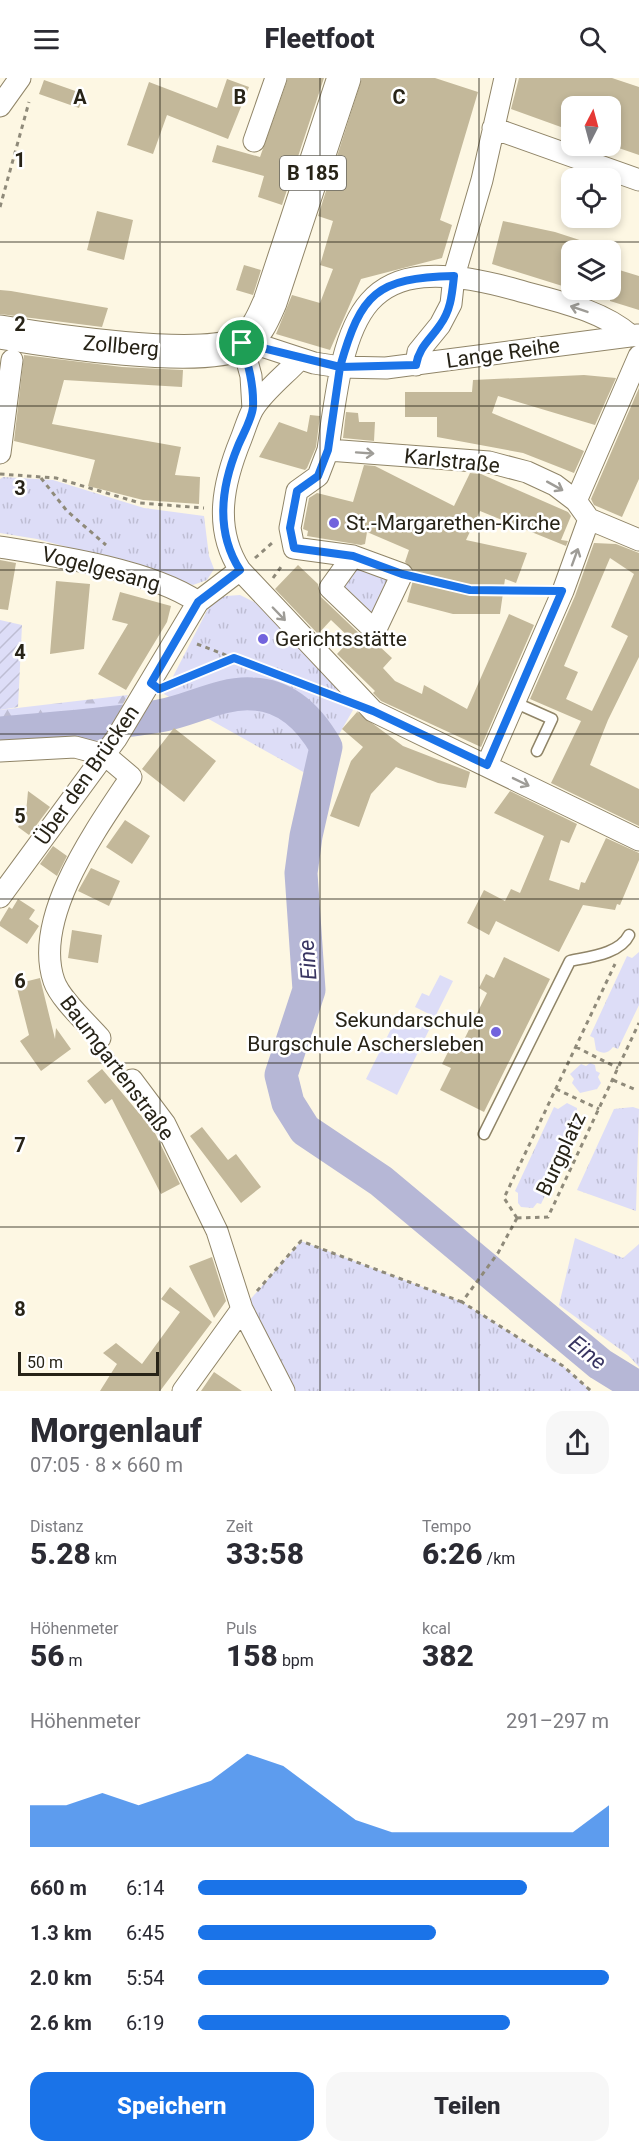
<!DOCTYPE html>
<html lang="de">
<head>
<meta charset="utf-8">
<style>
  body { margin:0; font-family:Roboto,sans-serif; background:#f7f7f7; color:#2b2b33; height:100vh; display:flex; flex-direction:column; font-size:22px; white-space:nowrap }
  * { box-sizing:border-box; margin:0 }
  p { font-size:20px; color:#7c7c81 }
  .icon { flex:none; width:33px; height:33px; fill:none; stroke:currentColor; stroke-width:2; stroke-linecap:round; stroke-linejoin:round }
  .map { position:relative; height:1313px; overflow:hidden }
  .sheet { display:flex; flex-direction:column; background:#fff; flex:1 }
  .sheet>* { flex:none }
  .needle { width:39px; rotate:6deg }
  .buttons { position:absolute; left:561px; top:18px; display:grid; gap:12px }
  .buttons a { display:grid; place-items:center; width:60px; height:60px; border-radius:12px; background:#fff; box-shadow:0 3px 9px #0003; font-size:30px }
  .scale { position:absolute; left:18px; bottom:15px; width:141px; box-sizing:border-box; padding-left:6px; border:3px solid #272317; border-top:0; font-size:16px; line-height:21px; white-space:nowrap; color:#272317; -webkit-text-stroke:4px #fff; paint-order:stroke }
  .pin { position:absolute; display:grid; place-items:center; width:51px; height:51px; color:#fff; margin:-26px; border:3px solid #fff; border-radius:50%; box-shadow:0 2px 6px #0007 }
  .round { display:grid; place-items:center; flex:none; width:63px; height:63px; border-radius:18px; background:#f7f7f7 }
  .headline { display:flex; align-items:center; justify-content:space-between; height:102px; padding:0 30px }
  h1 { font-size:33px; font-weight:800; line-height:45px }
  .metrics { display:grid; grid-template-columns:repeat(3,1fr); gap:9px; height:102px; padding:6px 30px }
  .metrics div { display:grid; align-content:center }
  .metrics b { font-size:30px; font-weight:800 }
  .metrics small { font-size:16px; font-weight:400 }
  .metrics p { font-size:16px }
  .chart { height:168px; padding:12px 30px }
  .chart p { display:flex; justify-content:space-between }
  .chart svg { width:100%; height:108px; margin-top:6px; fill:#1a73e8; opacity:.7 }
  .action { display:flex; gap:12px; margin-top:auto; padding:12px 30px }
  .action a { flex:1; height:69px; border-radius:18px; background:#1a73e8; color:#fff; font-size:24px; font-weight:800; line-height:69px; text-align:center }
  .action a+a { background:#f7f7f7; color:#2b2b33 }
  ul { padding:0 30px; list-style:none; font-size:20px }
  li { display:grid; grid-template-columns:96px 72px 1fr; align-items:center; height:45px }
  li i { height:15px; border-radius:8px; background:#1a73e8 }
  header { display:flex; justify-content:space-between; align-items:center; height:78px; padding:0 30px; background:#fff; font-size:27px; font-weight:800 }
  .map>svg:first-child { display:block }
  .grass { fill:url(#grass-tufts) }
  .forest { fill:url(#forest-firs) }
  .garden { fill:url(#garden-furrows) }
  .pitch { fill:#ddddf7 }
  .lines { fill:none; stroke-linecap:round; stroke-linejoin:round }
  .river { stroke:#b6b7d6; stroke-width:33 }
  .building { fill:#c3b89a; fill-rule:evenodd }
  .lane-casing { stroke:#908568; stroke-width:13 }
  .street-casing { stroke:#908568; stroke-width:23 }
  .primary-casing { stroke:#908568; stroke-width:35 }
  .path { stroke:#8f8a7a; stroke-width:3; stroke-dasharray:4.5 4.5; stroke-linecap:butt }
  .lane { stroke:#fff; stroke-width:10 }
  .street { stroke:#fff; stroke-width:21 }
  .primary { stroke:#fff; stroke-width:33 }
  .oneway { stroke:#9e9c97 }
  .route-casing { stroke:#fff; stroke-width:12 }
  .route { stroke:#1a73e8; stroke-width:8 }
  .grid { fill:none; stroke:#272317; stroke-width:1.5; stroke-opacity:0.55 }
  .poi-dot { fill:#7263dd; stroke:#fff; stroke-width:2 }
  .labels { text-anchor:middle; stroke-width:5; stroke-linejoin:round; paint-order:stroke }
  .shield { fill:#fff; stroke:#68655d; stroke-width:1.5 }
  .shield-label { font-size:20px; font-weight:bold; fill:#272317 }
  .street-label { font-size:21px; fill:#272317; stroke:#fff }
  .poi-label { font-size:21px; fill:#272317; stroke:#fff; text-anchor:start }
  .water-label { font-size:22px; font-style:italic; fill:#383561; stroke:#fff }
  .grid-label { font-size:20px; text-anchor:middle; font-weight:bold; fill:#272317; stroke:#fff; stroke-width:5; stroke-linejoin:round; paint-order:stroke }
</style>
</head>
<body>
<header><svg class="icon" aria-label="menu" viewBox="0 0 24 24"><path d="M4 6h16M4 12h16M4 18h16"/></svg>Fleetfoot<svg class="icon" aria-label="search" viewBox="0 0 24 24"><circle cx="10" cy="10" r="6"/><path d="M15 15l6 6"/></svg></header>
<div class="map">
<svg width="639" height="1313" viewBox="0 0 639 1313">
  <defs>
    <pattern id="grass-tufts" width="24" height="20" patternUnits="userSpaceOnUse" patternTransform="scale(1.5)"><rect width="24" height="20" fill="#ddddf7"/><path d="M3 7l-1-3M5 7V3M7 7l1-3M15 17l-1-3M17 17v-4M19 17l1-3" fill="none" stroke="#bebdd3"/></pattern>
    <pattern id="forest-firs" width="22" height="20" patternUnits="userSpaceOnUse" patternTransform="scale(1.5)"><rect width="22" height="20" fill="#ddddf7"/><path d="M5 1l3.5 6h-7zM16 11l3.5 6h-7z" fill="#bebdd3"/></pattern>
    <pattern id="garden-furrows" width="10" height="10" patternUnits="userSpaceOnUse" patternTransform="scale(1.5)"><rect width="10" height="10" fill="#ddddf7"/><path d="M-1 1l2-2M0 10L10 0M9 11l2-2" fill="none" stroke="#bebdd3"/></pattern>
  </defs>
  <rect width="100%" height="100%" fill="#fdf7e3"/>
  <!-- grass -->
  <path class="grass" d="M 3,399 L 53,402 L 144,430 L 204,438 L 209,478 L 214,491 L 207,502 L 193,507 L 117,482 L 37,461 L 0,455 L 0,401 Z
    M 356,484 L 393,500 L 371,542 L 335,509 Z
    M 240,517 L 256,525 L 310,581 L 357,625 L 314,700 L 164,616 L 212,523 L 226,518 Z
    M 639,874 L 639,927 L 618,971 L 613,969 C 608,976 603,976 596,972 L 594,960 L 590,958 L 627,878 L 632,880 Z
    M 590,985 L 595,987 L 596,993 L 600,995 L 598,999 L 601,1005 L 597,1011 L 580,1015 L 572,1005 L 574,1001 L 570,996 L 581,986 L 586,988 Z
    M 567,1025 L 577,1030 L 577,1040 L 581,1042 L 541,1126 L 537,1125 L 533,1130 L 521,1129 L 518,1125 L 518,1115 L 515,1113 L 554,1029 L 558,1031 Z
    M 633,1029 L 639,1031 L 636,1133 L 577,1112 L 614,1031 Z
    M 575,1160 L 623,1180 L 639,1166 L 639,1289 L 628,1277 L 559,1227 Z
    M 301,1163 L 462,1224 L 563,1288 L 591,1313 L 284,1313 L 242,1231 Z"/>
  <!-- forest -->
  <path class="forest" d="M 128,617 L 106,656 L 0,663 L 0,632 Z"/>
  <!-- garden -->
  <path class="garden" d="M 0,542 L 22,547 L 18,629 L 0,632 Z"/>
  <!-- pitch -->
  <path class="pitch" d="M 440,897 L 453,903 L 435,939 L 415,929 L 422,915 L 429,918 Z
    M 398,937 L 429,952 L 397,1017 L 366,1001 Z"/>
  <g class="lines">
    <!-- river -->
    <path class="river" d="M 0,655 C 53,650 107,647 159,638 C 190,633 220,614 252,616 C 287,617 310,641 326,669 L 306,758 L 301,795 L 309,912 L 281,997 L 288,1025 L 305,1052 L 381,1103 L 600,1286 L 639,1310"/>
  </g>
  <!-- building -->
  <path class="building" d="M 288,0 L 324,0 L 282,127 L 258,119 L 264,98 L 212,84 L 217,67 L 260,79 Z
    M 362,0 L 435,0 L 478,14 L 440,142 L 452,147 L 442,180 L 361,201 L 330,272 L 276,256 L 292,217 L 320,225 L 333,191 L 320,187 L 333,143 L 318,138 Z
    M 519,0 L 612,0 L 639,9 L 639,77 L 610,67 L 610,28 L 572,28 L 572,53 L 511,31 Z
    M 227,1 L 249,9 L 228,61 L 167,37 L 153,76 L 127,67 L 149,4 L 217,30 Z
    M 44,2 L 84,16 L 79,30 L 39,16 Z
    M 97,133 L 133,142 L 124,182 L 87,172 Z
    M 503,143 L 555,154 L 601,169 L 601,172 L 572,172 L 572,211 L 492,186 Z
    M 244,187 L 261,192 L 253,217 L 236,212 Z
    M 616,191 L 639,198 L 639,232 L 610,223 L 610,194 L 615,195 Z
    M 0,212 L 11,213 L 108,230 L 102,249 L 0,236 Z
    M 24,277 L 122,289 L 183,292 L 182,309 L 64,302 L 52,346 L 181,369 L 175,397 L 200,399 L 199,426 L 143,422 L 88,408 L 95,382 L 14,363 Z
    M 584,297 L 616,300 L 595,347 L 498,318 L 492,335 L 584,373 L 574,395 L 523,375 L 437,359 L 437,339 L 405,339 L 405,314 L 472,314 L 473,302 Z
    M 639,310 L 639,401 L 622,439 L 594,427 L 591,421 Z
    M 346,334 L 358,335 L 359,344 L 375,344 L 374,363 L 343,360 Z
    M 310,337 L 320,338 L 316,369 L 307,390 L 305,392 L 259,379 L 279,344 L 307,354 Z
    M 364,387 L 375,388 L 454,428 L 470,395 L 481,396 L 568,434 L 571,438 L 561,462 L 568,463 L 566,468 L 480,433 L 466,462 L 527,475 L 516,505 L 505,501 L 500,536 L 453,536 L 407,524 L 415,495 L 405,484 L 409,472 L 367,454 L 365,466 L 361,467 L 307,458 L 308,453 L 303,451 L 309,420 L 317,415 L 353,424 Z
    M 594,465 L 616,466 L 639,475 L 639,579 L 608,642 L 590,687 L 639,711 L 639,748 L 551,705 L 581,643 L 530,621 L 575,518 ZM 610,480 L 634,496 L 611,549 L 628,558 L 592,633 L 566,621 L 578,594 L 564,588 Z
    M 0,482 L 16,485 L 8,532 L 0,531 Z
    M 298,487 L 318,506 L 321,519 L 366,562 L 377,566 L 392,580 L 383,590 L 395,603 L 422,616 L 424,607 L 467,631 L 509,536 L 534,547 L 481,669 L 381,623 L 373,615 L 375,613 L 337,576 L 351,561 L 331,542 L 318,556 L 275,511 Z
    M 56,503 L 90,506 L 84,571 L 50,576 Z
    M 120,514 L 171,528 L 167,544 L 126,612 L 98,596 L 128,546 L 112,542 Z
    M 357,634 L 403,668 L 470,694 L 466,710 L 438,705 L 396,689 L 371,716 L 359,749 L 330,738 L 351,683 L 363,669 L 342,651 Z
    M 174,650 L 216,683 L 184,724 L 142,691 Z
    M 28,713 L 50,729 L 29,757 L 18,749 L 26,735 Z
    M 510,713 L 577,746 L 569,765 L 561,762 L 549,802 L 579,812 L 581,804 L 585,805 L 606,760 L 639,775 L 639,782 L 620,827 L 617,826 L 615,832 L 583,827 L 559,874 L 496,843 L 489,857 L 467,845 L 484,812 L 505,823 L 511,811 L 520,815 L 544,758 L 494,735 Z
    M 125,742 L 150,758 L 132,786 L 106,769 Z
    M 53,768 L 67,778 L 57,798 L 40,786 Z
    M 91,790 L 120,803 L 109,828 L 78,813 Z
    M 18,821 L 35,832 L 29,841 L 39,848 L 27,866 L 0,848 L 0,844 L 9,829 L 12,831 Z
    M 72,852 L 102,857 L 98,885 L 68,880 Z
    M 504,879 L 550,901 L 484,1034 L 440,1012 L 451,990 L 442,986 L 449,972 L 457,976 L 487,915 L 479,910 L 486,896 L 494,900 Z
    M 40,900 L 55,961 L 56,950 L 71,971 L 41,993 L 20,963 L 29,957 L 16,906 Z
    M 102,991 L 154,1053 L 180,1106 L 161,1116 L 112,1021 L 105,1026 L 87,1003 Z
    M 202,1049 L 228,1082 L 236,1076 L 261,1109 L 241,1125 L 190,1058 Z
    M 212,1179 L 226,1223 L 214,1240 L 189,1188 Z
    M 170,1209 L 212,1244 L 160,1313 L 100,1313 L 117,1286 L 103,1275 L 116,1265 L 142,1286 L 180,1234 L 161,1221 Z
    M 214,1294 L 242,1313 L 201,1313 Z"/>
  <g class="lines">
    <defs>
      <path id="lane" d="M 516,625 L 552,641 L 537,673
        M 484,1056 L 570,883 C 588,879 620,876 629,857"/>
      <path id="street" d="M 0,28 L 20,0
        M 493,50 L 639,102
        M 254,63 L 276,0
        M 630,257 C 600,231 555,223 517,212 C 358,167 346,235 328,372 L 489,384 L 527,394 L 555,407 L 576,423 L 589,441 L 639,462
        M 300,281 C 285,297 264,313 253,331 C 248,340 245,351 241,361 C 223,405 213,450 240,492 L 373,633 L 639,762
        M 416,287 L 418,274 L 440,247 L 451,226 L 454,198 L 482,102 L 505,0
        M 253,331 L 251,298 L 242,265 L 262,268 L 314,285 L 340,289 L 386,290 L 638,257
        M 328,372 L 318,398 L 297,413 L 290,450 L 294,470 L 353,478 L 402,496 L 375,553 L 330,510 L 353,478
        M 0,375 L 12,282
        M 576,423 L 639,278
        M 0,469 C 57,478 151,492 198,524
        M 0,673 L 75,669 L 105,677 L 131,699 C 97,750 32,839 54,903 C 60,921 87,945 100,960
        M 487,687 L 563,513 L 589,441
        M 0,819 L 116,661 L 198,524 L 240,492
        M 132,1002 L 165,1046 L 217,1153 L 242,1231 L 284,1313
        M 183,1313 L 242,1231"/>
      <path id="primary" d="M 0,254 C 47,262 204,286 241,265 C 257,256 263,240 270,224 L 344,0"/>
    </defs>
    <!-- lane casing -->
    <use href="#lane" class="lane-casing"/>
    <!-- street casing -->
    <use href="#street" class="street-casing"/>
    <!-- primary casing -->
    <use href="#primary" class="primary-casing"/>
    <!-- path -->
    <path class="path" d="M 0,129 L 29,24
      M 0,396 L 56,400 L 140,425 L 204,430
      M 41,400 L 67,433 L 106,467
      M 255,480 L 272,465
      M 273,500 L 283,486
      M 419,500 L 470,512 L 543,513
      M 197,566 L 330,617
      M 173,605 L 234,580
      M 576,969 L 618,990
      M 111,975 L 121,988
      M 613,1002 L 634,1011
      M 556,1011 L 599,1031
      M 517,1140 L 504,1120 L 615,886
      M 517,1140 L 498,1175 L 462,1224 L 563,1288 L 591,1313
      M 517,1140 L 548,1139 L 639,945
      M 257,1213 L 301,1163 L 462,1224"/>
    <!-- lane -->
    <use href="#lane" class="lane"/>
    <!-- street -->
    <use href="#street" class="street"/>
    <!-- primary -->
    <use href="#primary" class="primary"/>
  </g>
  <!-- one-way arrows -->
  <defs><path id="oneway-shaft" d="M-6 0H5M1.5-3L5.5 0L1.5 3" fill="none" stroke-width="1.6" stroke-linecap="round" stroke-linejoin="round" transform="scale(1.5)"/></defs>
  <g class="oneway">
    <use href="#oneway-shaft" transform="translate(579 231) rotate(-161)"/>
    <use href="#oneway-shaft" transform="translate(365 375) rotate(4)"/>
    <use href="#oneway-shaft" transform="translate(555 408) rotate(29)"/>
    <use href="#oneway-shaft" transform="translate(575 479) rotate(-70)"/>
    <use href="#oneway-shaft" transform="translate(279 536) rotate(46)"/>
    <use href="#oneway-shaft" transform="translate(521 704) rotate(26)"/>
  </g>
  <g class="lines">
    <defs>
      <path id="route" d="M 242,265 C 248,286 254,307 253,329 C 252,341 243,356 238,368 C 221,409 215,453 240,492 L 198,524 L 151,605 L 159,611 L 234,580 L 373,633 L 487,687 L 562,513 L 470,512 L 402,496 L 353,478 L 294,470 L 290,450 L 297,413 L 318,398 L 328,372 L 340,289 L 416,287 C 419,269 430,262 440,247 C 451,232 452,216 454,198 C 376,200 361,215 340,289 L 242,265"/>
    </defs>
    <!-- route casing -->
    <use href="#route" class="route-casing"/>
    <!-- route -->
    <use href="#route" class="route"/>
  </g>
  <!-- grid -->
  <path class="grid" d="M 160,0 L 160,1313M 320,0 L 320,1313M 479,0 L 479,1313M 0,164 L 639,164M 0,328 L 639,328M 0,492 L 639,492M 0,656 L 639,656M 0,821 L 639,821M 0,985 L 639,985M 0,1149 L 639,1149"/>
  <!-- markers -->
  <g class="poi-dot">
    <circle cx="334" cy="445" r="6"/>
    <circle cx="263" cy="561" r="6"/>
    <circle cx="496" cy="954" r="6"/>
  </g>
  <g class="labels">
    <!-- shield labels -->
    <rect class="shield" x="280" y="78" width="66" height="34" rx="4.5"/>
    <g class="shield-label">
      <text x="313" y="102">B 185</text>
    </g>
    <!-- street labels -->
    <g class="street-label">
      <text transform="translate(121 268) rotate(5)" y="7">Zollberg</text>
      <text transform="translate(503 275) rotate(-8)" y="7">Lange Reihe</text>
      <text transform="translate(452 383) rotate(6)" y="7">Karlstraße</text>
      <text transform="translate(101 491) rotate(15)" y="7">Vogelgesang</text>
      <text transform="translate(87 697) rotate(-55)" y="7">Über den Brücken</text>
      <text transform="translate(117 990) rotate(53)" y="7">Baumgartenstraße</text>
      <text transform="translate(561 1076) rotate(-65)" y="7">Burgplatz</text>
    </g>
    <!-- poi labels -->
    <g class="poi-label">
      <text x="346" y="452">St.-Margarethen-Kirche</text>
      <text x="275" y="568">Gerichtsstätte</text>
      <text x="484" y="949" text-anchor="end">Sekundarschule<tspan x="484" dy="24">Burgschule Aschersleben</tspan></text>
    </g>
    <!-- water labels -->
    <g class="water-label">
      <text transform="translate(307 882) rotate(-94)" y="8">Eine</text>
      <text transform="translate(588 1274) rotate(38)" y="8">Eine</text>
    </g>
  </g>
  <g class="grid-label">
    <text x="80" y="26">A</text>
    <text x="240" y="26">B</text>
    <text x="399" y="26">C</text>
    <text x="20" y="89">1</text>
    <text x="20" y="253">2</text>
    <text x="20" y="417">3</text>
    <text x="20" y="581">4</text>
    <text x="20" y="745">5</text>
    <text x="20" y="910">6</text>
    <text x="20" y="1074">7</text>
    <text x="20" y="1238">8</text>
  </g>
</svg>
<div class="buttons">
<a><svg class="needle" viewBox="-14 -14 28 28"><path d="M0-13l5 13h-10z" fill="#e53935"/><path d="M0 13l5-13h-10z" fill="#7c7c81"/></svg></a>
<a><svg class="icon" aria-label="locate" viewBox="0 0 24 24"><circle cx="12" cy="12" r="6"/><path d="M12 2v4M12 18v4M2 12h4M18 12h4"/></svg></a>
<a><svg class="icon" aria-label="layers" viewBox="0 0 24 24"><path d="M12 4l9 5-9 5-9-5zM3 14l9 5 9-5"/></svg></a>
</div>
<div class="scale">50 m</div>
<div class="pin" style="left:242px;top:265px;background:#1e9e55"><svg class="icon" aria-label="arrive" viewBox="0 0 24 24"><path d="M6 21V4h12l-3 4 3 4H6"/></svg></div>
</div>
<section class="sheet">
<div class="headline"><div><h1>Morgenlauf</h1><p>07:05 · 8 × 660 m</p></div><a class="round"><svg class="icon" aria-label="share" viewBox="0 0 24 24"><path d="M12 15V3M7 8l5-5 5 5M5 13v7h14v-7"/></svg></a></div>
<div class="metrics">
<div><p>Distanz</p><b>5.28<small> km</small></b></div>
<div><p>Zeit</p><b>33:58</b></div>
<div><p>Tempo</p><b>6:26<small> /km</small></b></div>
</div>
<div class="metrics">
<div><p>Höhenmeter</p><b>56<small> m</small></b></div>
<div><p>Puls</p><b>158<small> bpm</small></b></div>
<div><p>kcal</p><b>382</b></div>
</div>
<div class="chart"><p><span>Höhenmeter</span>291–297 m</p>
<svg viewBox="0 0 160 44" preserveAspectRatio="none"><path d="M0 44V27L10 27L20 22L30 27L40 22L50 17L60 6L70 11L80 22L90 33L100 38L110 38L120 38L130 38L140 38L150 38L160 27V44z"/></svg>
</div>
<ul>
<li><b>660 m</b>6:14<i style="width:80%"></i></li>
<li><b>1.3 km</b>6:45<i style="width:58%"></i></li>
<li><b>2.0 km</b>5:54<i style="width:100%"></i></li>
<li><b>2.6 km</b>6:19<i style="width:76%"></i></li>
</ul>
<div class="action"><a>Speichern</a><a>Teilen</a></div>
</section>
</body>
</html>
